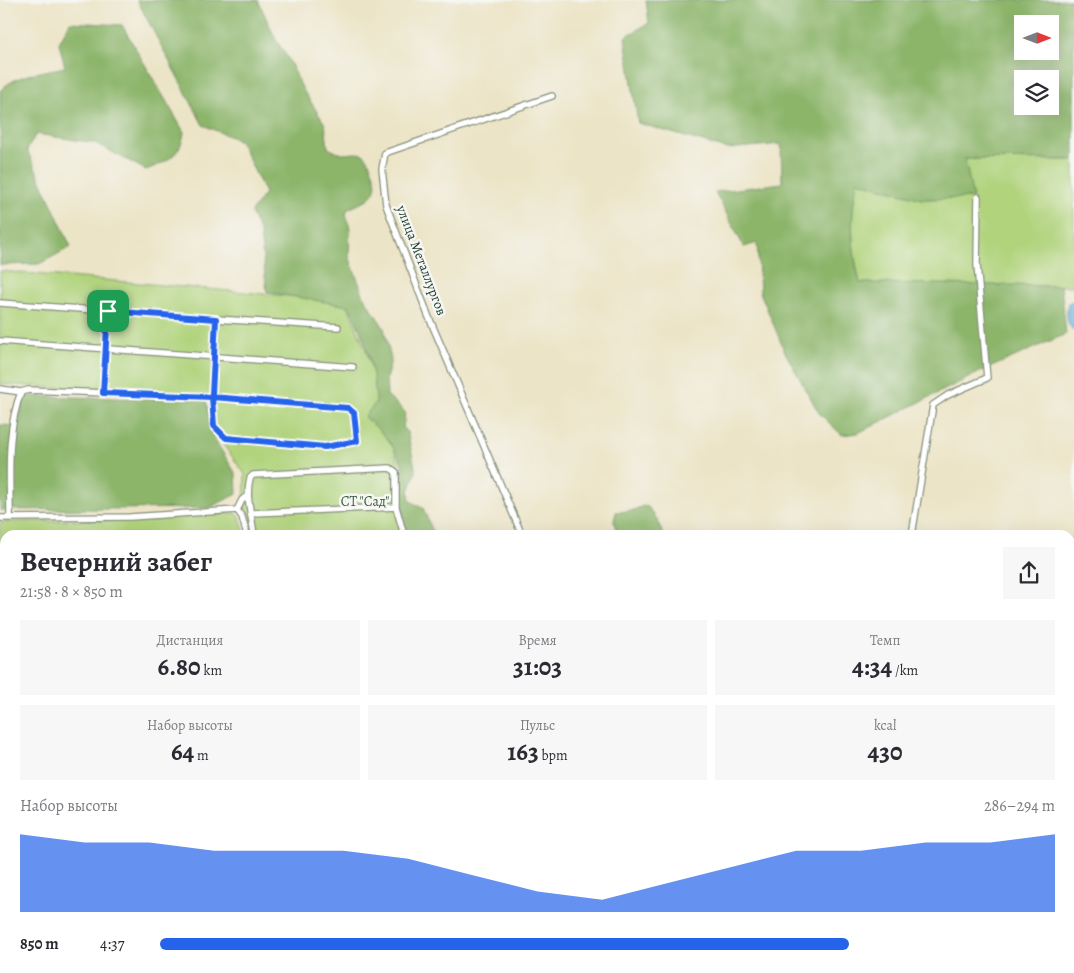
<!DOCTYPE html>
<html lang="ru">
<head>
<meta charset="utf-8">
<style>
  body { margin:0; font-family:Alegreya,serif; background:#f7f7f7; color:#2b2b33; height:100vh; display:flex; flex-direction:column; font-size:19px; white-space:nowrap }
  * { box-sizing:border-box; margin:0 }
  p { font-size:16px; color:#7c7c81 }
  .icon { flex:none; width:28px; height:28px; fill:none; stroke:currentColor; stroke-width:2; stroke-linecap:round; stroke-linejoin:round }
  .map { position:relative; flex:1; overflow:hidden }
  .drawer { position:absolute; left:0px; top:530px; width:1075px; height:444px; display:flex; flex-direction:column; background:#fff; border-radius:15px 15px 0 0; box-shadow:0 5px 20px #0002 }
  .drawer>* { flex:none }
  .needle { width:32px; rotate:90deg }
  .tools { position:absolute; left:1014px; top:15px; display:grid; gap:10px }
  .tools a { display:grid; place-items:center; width:45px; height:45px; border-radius:0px; background:#fff; box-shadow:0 5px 20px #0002; font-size:25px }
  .pin { position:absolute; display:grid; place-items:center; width:42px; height:42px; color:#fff; margin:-21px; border-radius:10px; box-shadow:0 2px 8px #0006 }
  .round { display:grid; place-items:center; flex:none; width:52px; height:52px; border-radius:0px; background:#f7f7f7 }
  .summary { display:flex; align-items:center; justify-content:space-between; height:85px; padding:0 20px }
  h1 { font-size:28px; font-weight:700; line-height:38px }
  .metrics { display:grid; grid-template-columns:repeat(3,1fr); gap:8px; height:85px; padding:5px 20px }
  .metrics div { display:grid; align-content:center; border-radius:0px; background:#f7f7f7; text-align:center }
  .metrics b { font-size:25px; font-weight:700 }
  .metrics small { font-size:14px; font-weight:400 }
  .metrics p { font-size:14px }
  .chart { height:140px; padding:10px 20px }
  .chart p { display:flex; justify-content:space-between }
  .chart svg { width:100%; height:90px; margin-top:5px; fill:#2563eb; opacity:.7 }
  ul { padding:0 20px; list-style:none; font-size:16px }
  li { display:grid; grid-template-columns:80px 60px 1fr; align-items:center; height:38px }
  li i { height:12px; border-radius:6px; background:#2563eb }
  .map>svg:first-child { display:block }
  .green { fill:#b0d37b; stroke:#688858 }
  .forest { fill:#8cb56b; stroke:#567950; fill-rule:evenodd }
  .water { fill:#6db7e5; stroke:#467a8c }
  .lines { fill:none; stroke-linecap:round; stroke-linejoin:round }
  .street-casing { stroke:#86907d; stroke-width:8 }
  .secondary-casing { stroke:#86907d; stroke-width:11 }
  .primary-casing { stroke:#86907d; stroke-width:12 }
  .street { stroke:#fff; stroke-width:5.5 }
  .secondary { stroke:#fde5c5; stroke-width:9 }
  .primary { stroke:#fbbe6e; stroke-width:10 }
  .route-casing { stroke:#fff; stroke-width:10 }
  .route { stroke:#2563eb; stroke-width:6 }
  .labels { text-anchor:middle; stroke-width:5; stroke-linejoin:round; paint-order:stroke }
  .street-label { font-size:14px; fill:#1f3d34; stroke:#f6f6f2 }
  .park-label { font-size:14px; fill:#3c5b42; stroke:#f6f6f2 }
</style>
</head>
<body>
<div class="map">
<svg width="1074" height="973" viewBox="0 0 1074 973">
  <rect width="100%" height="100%" fill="#f6f6f2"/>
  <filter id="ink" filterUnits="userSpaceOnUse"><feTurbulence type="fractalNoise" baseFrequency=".02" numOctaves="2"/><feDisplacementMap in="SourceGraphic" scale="10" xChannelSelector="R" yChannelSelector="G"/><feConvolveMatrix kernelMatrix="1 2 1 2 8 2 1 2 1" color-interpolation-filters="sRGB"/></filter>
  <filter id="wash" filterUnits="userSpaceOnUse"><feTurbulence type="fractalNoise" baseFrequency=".0096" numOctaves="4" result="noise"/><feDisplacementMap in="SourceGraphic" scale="20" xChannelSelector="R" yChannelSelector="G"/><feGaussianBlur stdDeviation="1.12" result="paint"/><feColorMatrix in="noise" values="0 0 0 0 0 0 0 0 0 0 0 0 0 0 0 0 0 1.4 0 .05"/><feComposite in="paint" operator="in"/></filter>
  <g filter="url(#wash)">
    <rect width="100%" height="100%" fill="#ece4c6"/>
    <!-- green -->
    <path class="green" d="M 964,159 L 1074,160 L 1074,286 L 860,283 C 851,246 850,218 857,181 L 922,199 L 972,198 Z
      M 0,271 L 346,301 L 367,353 L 399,466 L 400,508 L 406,535 L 250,535 L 244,506 L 245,474 L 216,435 L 212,419 L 212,398 L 0,384 Z
      M 235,513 L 240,517 L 245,535 L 5,535 L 5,572 L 0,572 L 0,522 L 130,519 Z
      M 0,590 L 5,590 L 5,725 L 0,710 Z
      M 417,969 L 566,969 L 568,973 L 445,973 Z"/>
    <!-- forest -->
    <path class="forest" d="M 137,0 L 258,0 L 276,40 L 288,58 L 303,90 L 325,124 L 328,148 C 332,150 338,153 343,154 C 349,154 356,152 362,154 C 368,156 369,162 371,167 C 383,193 371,199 348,209 L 346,214 L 350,229 L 349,256 L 364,297 L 384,328 L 391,360 L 386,379 L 387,395 L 405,412 L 403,429 L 407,431 L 416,472 L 409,491 L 410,501 L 423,508 L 434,535 L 408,535 C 404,518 400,502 400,485 C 400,480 403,474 403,470 C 402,455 379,427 367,420 L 365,416 L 376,402 C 374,367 365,337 349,306 L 267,292 L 260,233 L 251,212 L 265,193 L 240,141 L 203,125 Z
      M 646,0 L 1074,0 L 1074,160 L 965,159 L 973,198 L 922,199 L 857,181 C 850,218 851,246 860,283 L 1061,286 L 1066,334 L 978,373 L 858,433 L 842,435 L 819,413 L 785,352 L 760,292 L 757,243 L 744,247 L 715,192 L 782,183 L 781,144 L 727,149 L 638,123 L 625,37 L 649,23 ZM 1022,24 L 1050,24 L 1050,51 L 1022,51 ZM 1022,79 L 1050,79 L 1050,106 L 1022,106 Z
      M 70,22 L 122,25 L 184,132 C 181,156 166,162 146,170 L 95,143 L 36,134 L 27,150 L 71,247 L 39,264 L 0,265 L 0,91 C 15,74 43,72 65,67 L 59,43 Z
      M 24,396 L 206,400 L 213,437 L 236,474 L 237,494 L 209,508 L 0,510 L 0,425 L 18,426 Z
      M 643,506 L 648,507 L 658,521 L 663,535 L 617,535 L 614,521 L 616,512 L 631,511 Z"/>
    <!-- water -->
    <path class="water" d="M 1073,301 L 1074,302 L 1074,331 C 1066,325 1066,312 1068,303 Z
      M 572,969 L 659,969 L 659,973 L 581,973 Z"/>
  </g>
  <g filter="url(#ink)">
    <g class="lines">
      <defs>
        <path id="street" d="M 0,303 L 216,319
          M 0,341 L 353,367
          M 0,389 L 21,392
          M 103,393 L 108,311
          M 396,507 L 404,535
          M 237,510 L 242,500 L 247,496
          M 252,513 L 396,507 L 396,472 L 390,468 L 253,475 L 250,478 C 245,498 252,515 254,535
          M 10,517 C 10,475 6,431 21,392 L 28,390 L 212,397 L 214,426 L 226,438 L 325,447 L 357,441 L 354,413 L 348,408 L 212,397 L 216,319 L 338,327
          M 0,518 L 130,517 L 237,510 L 242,517 L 247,535
          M 522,535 L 428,315 L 386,205 L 382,169 L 385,153 L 552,96
          M 912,535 L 933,405 L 948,395 L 987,378 L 977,265 L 978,197
          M 0,573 L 5,573
          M 0,660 L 5,660
          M 0,671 L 5,686
          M 0,765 L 5,774
          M 788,969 L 788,973
          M 10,973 L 10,969
          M 891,973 L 891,969
          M 988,973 L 988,969"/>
        <path id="secondary" d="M 0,716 L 5,731
          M 74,969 L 74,973
          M 675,973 L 676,969"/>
        <path id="primary" d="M 0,585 L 5,585
          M 1070,588 L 1074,588"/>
      </defs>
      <!-- street casing -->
      <use href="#street" class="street-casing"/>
      <!-- secondary casing -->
      <use href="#secondary" class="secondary-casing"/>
      <!-- primary casing -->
      <use href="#primary" class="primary-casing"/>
      <!-- street -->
      <use href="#street" class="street"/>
      <!-- secondary -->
      <use href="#secondary" class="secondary"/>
      <!-- primary -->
      <use href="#primary" class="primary"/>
    </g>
  </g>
  <g class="lines" filter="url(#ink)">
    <defs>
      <path id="route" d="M 108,311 L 216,319 L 212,394 L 212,397 L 214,426 L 226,438 L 325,447 L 357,441 L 354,413 L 348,408 L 212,397 L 103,393 L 108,311"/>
    </defs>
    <!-- route casing -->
    <use href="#route" class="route-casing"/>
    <!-- route -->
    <use href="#route" class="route"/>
  </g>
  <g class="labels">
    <!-- street labels -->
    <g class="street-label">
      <text transform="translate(422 260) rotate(69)" y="5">улица Металлургов</text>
    </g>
    <!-- park labels -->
    <g class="park-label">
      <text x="365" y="506">СТ "Сад"</text>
    </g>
  </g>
</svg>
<div class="tools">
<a><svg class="needle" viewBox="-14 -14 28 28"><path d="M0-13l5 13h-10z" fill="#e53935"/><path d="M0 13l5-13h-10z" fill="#7c7c81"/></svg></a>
<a><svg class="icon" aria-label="layers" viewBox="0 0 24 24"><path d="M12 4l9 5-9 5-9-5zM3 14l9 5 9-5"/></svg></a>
</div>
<div class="pin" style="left:108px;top:311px;background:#1e9e55"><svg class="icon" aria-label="arrive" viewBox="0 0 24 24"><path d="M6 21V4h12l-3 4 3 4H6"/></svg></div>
<section class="drawer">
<div class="summary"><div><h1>Вечерний забег</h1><p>21:58 · 8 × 850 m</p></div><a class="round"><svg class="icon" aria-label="share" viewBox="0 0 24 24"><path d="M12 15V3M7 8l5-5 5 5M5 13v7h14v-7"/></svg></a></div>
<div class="metrics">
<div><p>Дистанция</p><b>6.80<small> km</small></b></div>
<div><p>Время</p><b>31:03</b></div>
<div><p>Темп</p><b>4:34<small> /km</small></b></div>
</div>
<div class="metrics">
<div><p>Набор высоты</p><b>64<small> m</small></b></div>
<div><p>Пульс</p><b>163<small> bpm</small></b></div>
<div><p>kcal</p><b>430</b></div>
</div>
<div class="chart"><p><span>Набор высоты</span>286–294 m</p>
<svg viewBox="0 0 160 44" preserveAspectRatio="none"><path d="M0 44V6L10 10L20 10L30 14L40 14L50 14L60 18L70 26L80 34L90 38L100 30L110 22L120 14L130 14L140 10L150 10L160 6V44z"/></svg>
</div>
<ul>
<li><b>850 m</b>4:37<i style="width:77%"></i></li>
</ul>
</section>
</div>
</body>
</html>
